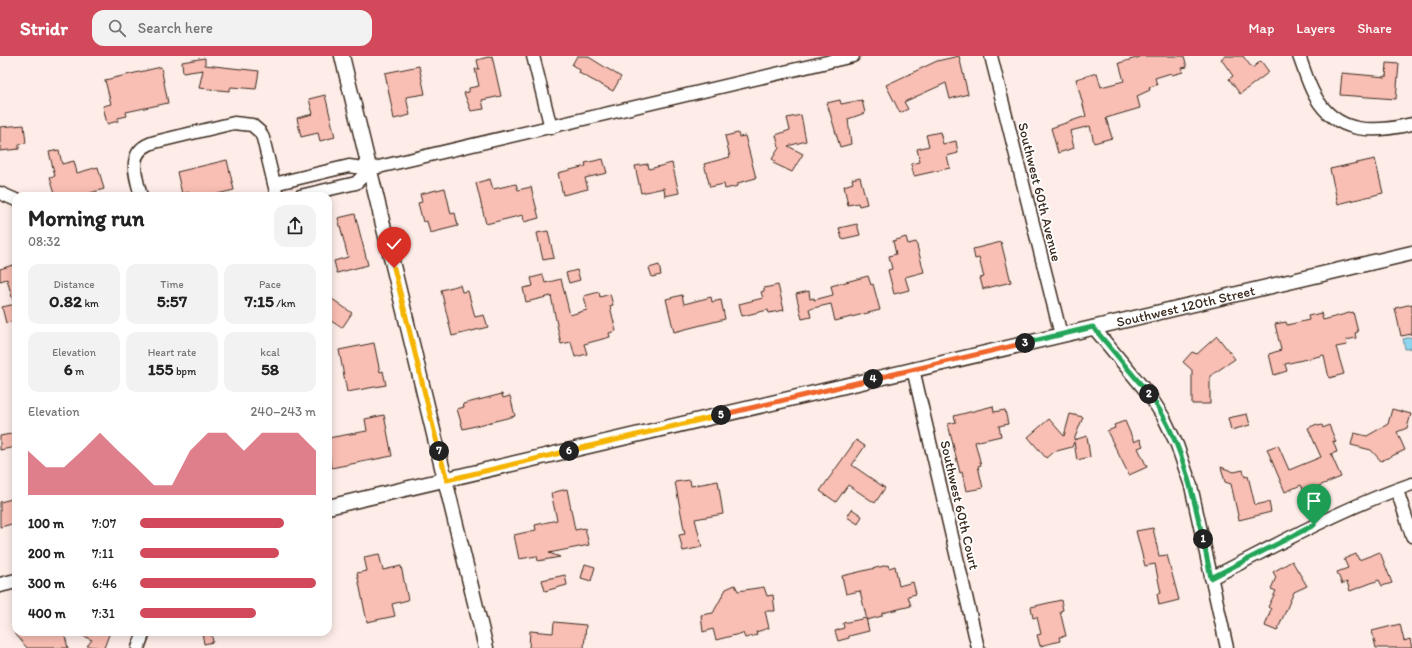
<!DOCTYPE html>
<html lang="en">
<head>
<meta charset="utf-8">
<style>
  body { margin:0; font-family:Itim,sans-serif; background:#f2f2f2; color:#222; height:100vh; display:flex; flex-direction:column; font-size:15px; white-space:nowrap }
  * { box-sizing:border-box; margin:0 }
  p { font-size:13px; color:#767676 }
  .icon { flex:none; width:22px; height:22px; fill:none; stroke:currentColor; stroke-width:2; stroke-linecap:round; stroke-linejoin:round }
  .map { position:relative; flex:1; overflow:hidden }
  .panel { position:absolute; left:12px; top:136px; width:320px; height:444px; display:flex; flex-direction:column; background:#fff; border-radius:12px; box-shadow:0 2px 10px #0003 }
  .panel>* { flex:none }
  .pin { position:absolute; display:grid; place-items:center; width:34px; height:34px; color:#fff; margin:-41px -17px; border-radius:50% 50% 50% 0; rotate:-45deg; box-shadow:0 0 4px #0007 }
  .pin .icon { rotate:45deg }
  .km { position:absolute; width:20px; height:20px; margin:-10px; border-radius:50%; background:#222; color:#fff; font-size:11px; line-height:20px; text-align:center }
  .round { display:grid; place-items:center; flex:none; width:42px; height:42px; border-radius:12px; background:#f2f2f2 }
  .overview { display:flex; align-items:center; justify-content:space-between; height:68px; padding:0 16px }
  h1 { font-size:22px; font-weight:800; line-height:30px }
  .stats { display:grid; grid-template-columns:repeat(3,1fr); gap:6px; height:68px; padding:4px 16px }
  .stats div { display:grid; align-content:center; border-radius:10px; background:#f2f2f2; text-align:center }
  .stats b { font-size:17px; font-weight:800 }
  .stats small { font-size:11px; font-weight:400 }
  .stats p { font-size:11px }
  .chart { height:112px; padding:8px 16px }
  .chart p { display:flex; justify-content:space-between }
  .chart svg { width:100%; height:72px; margin-top:4px; fill:#d1495b; opacity:.7 }
  ul { padding:0 16px; list-style:none; font-size:13px }
  li { display:grid; grid-template-columns:64px 48px 1fr; align-items:center; height:30px }
  li i { height:10px; border-radius:5px; background:#d1495b }
  header { display:flex; align-items:center; gap:24px; box-sizing:border-box; height:56px; padding:0 20px; background:#d1495b; color:#fff }
  header strong { font-size:19px }
  nav { display:flex; gap:22px; margin-inline-start:auto; font-size:14px }
  .search { width:280px; height:36px; background:#f2f2f2; display:flex; align-items:center; gap:10px; box-sizing:border-box; padding:0 14px; border-radius:12px; color:#767676; font-size:15px }
  .map>svg:first-child { display:block }
  .water { fill:#8dd6ee; stroke:#6c919b }
  .building { fill:#f9beb4; stroke:#3b2a1e }
  .lines { fill:none; stroke-linecap:round; stroke-linejoin:round }
  .minor-casing { stroke:#3b2a1e; stroke-width:15 }
  .tertiary-casing { stroke:#3b2a1e; stroke-width:17 }
  .minor { stroke:#fff; stroke-width:12 }
  .tertiary { stroke:#fff; stroke-width:14 }
  .split-1-casing { stroke:#fff; stroke-width:8 }
  .split-2-casing { stroke:#fff; stroke-width:8 }
  .split-3-casing { stroke:#fff; stroke-width:8 }
  .split-4-casing { stroke:#fff; stroke-width:8 }
  .split-5-casing { stroke:#fff; stroke-width:8 }
  .split-6-casing { stroke:#fff; stroke-width:8 }
  .split-7-casing { stroke:#fff; stroke-width:8 }
  .split-8-casing { stroke:#fff; stroke-width:8 }
  .split-1 { stroke:#22a559; stroke-width:5 }
  .split-2 { stroke:#22a559; stroke-width:5 }
  .split-3 { stroke:#22a559; stroke-width:5 }
  .split-4 { stroke:#f0652b; stroke-width:5 }
  .split-5 { stroke:#f0652b; stroke-width:5 }
  .split-6 { stroke:#f5b400; stroke-width:5 }
  .split-7 { stroke:#f5b400; stroke-width:5 }
  .split-8 { stroke:#f5b400; stroke-width:5 }
  .labels { text-anchor:middle; stroke-width:3.5; stroke-linejoin:round; paint-order:stroke }
  .street-label { font-size:14px; fill:#3b2a1e; stroke:#fff }
</style>
</head>
<body>
<header>
<strong>Stridr</strong>
<div class="search"><svg class="icon" aria-label="search" viewBox="0 0 24 24"><circle cx="10" cy="10" r="6"/><path d="M15 15l6 6"/></svg>Search here</div>
<nav><a>Map</a><a>Layers</a><a>Share</a></nav>
</header>
<div class="map">
<svg width="1412" height="592" viewBox="0 0 1412 592">
  <rect width="100%" height="100%" fill="#fdece8"/>
  <filter id="ink" filterUnits="userSpaceOnUse"><feTurbulence type="fractalNoise" baseFrequency=".025" numOctaves="2"/><feDisplacementMap in="SourceGraphic" scale="8" xChannelSelector="R" yChannelSelector="G"/><feConvolveMatrix kernelMatrix="1 2 1 2 8 2 1 2 1" color-interpolation-filters="sRGB"/></filter>
  <g filter="url(#ink)">
    <!-- water -->
    <path class="water" d="M 1412,281 L 1412,292 L 1405,293 L 1403,283 Z"/>
    <!-- building -->
    <path class="building" d="M 492,0 L 501,40 L 482,44 L 484,53 L 471,55 L 464,37 L 469,36 L 469,32 L 479,30 L 475,13 L 479,13 L 477,4 Z
      M 577,0 L 587,0 L 621,21 L 613,35 L 579,17 L 580,14 L 572,9 Z
      M 959,0 L 968,38 L 950,43 L 946,27 L 904,46 L 908,53 L 900,57 L 886,29 L 937,5 Z
      M 1140,0 L 1184,0 L 1187,11 L 1182,12 L 1183,16 L 1172,19 L 1171,17 L 1155,22 L 1157,29 L 1149,31 L 1150,34 L 1137,40 L 1140,52 L 1106,62 L 1112,82 L 1094,87 L 1090,70 L 1070,75 L 1074,92 L 1058,97 L 1051,72 L 1086,60 L 1076,23 L 1097,17 L 1101,31 L 1124,25 L 1119,7 L 1140,1 Z
      M 1225,0 L 1243,0 L 1252,12 L 1261,5 L 1269,16 L 1240,38 L 1229,23 L 1233,20 L 1221,3 Z
      M 205,2 L 205,9 L 259,15 L 256,33 L 231,31 L 229,35 L 199,32 L 203,14 L 183,17 L 182,6 Z
      M 1387,7 L 1399,8 L 1396,43 L 1340,39 L 1342,17 L 1386,21 Z
      M 419,10 L 425,38 L 406,41 L 410,59 L 394,63 L 385,17 Z
      M 161,11 L 168,47 L 126,56 L 127,60 L 118,62 L 118,65 L 107,68 L 103,50 L 111,48 L 105,24 Z
      M 325,39 L 335,81 L 320,85 L 318,77 L 301,81 L 297,62 L 313,58 L 309,43 Z
      M 840,44 L 841,48 L 862,44 L 865,57 L 848,63 L 851,88 L 840,91 L 827,47 Z
      M 801,59 L 806,85 L 788,90 L 803,98 L 792,116 L 773,107 L 775,105 L 772,103 L 779,92 L 776,79 L 790,74 L 787,62 Z
      M 24,69 L 26,87 L 19,88 L 19,93 L 0,95 L 0,71 Z
      M 940,76 L 943,88 L 956,85 L 958,97 L 947,100 L 950,112 L 914,120 L 911,108 L 920,106 L 917,93 L 929,90 L 926,79 Z
      M 738,77 L 739,81 L 745,80 L 756,122 L 738,127 L 738,130 L 725,133 L 724,128 L 710,131 L 704,108 L 730,101 L 725,80 Z
      M 59,94 L 62,108 L 74,105 L 77,117 L 98,111 L 104,133 L 80,140 L 56,140 L 50,121 L 55,120 L 49,96 Z
      M 603,103 L 607,117 L 585,122 L 588,133 L 563,139 L 558,117 L 586,110 L 585,107 Z
      M 1375,103 L 1383,137 L 1338,148 L 1330,113 Z
      M 227,104 L 234,134 L 209,140 L 190,140 L 189,136 L 182,138 L 177,116 Z
      M 672,107 L 679,137 L 665,140 L 664,132 L 641,137 L 635,110 L 648,108 L 649,113 Z
      M 860,121 L 867,148 L 859,150 L 858,147 L 848,149 L 844,130 L 853,127 L 852,123 Z
      M 490,123 L 493,133 L 516,128 L 518,134 L 531,131 L 539,162 L 524,166 L 523,159 L 486,168 L 476,127 Z
      M 445,132 L 451,158 L 455,157 L 458,170 L 430,177 L 427,165 L 423,166 L 418,147 L 422,146 L 420,138 Z
      M 355,158 L 368,209 L 337,217 L 334,205 L 348,201 L 338,162 Z
      M 857,168 L 860,179 L 842,183 L 839,172 Z
      M 548,175 L 554,202 L 543,204 L 537,177 Z
      M 906,181 L 908,188 L 916,186 L 924,216 L 905,221 L 909,234 L 894,238 L 888,214 L 892,213 L 889,200 L 896,198 L 893,185 Z
      M 1001,186 L 1011,226 L 983,233 L 980,222 L 984,221 L 983,218 L 979,202 L 975,203 L 973,193 Z
      M 16,208 L 16,245 L 13,245 L 7,223 L 0,225 L 0,213 Z
      M 659,209 L 661,219 L 652,221 L 649,212 Z
      M 577,214 L 580,224 L 569,227 L 566,217 Z
      M 543,219 L 545,227 L 561,223 L 570,259 L 587,254 L 584,240 L 599,236 L 600,241 L 610,238 L 613,249 L 610,250 L 616,275 L 609,277 L 610,281 L 584,288 L 587,298 L 575,301 L 571,286 L 561,288 L 551,240 L 526,246 L 523,232 L 533,230 L 531,222 Z
      M 868,220 L 871,229 L 873,228 L 880,254 L 835,265 L 831,248 L 809,253 L 811,261 L 802,263 L 796,238 L 809,235 L 810,243 L 814,242 L 814,244 L 833,239 L 831,230 Z
      M 460,229 L 462,236 L 468,235 L 475,261 L 484,259 L 488,271 L 452,280 L 441,234 Z
      M 778,229 L 784,254 L 769,257 L 768,254 L 742,260 L 739,248 L 763,242 L 761,236 L 764,235 L 764,232 Z
      M 682,239 L 684,248 L 711,241 L 712,246 L 721,244 L 725,263 L 674,276 L 666,243 Z
      M 328,240 L 352,257 L 342,272 L 328,263 Z
      M 16,248 L 16,265 L 6,267 L 2,251 Z
      M 1412,248 L 1412,278 L 1401,280 L 1395,252 Z
      M 1353,256 L 1358,276 L 1355,277 L 1356,282 L 1346,284 L 1347,289 L 1336,291 L 1344,318 L 1329,322 L 1324,299 L 1285,308 L 1287,315 L 1274,319 L 1269,298 L 1281,294 L 1275,268 L 1286,266 L 1287,269 L 1309,264 L 1308,260 L 1321,257 L 1323,264 Z
      M 1217,280 L 1235,303 L 1210,320 L 1210,348 L 1192,348 L 1192,314 L 1183,306 L 1192,296 L 1197,298 Z
      M 374,287 L 380,316 L 383,315 L 386,329 L 347,336 L 339,294 Z
      M 502,338 L 503,342 L 510,340 L 515,360 L 463,373 L 457,353 L 464,351 L 463,348 Z
      M 993,350 L 994,356 L 1005,354 L 1008,368 L 999,370 L 1001,380 L 975,386 L 981,409 L 978,410 L 983,432 L 966,435 L 962,416 L 960,417 L 948,368 L 956,366 L 954,360 Z
      M 1392,353 L 1411,358 L 1407,372 L 1397,376 L 1405,394 L 1381,405 L 1371,394 L 1351,389 L 1354,377 L 1367,380 L 1388,368 Z
      M 1070,358 L 1083,361 L 1074,384 L 1087,380 L 1090,401 L 1077,404 L 1074,386 L 1072,391 L 1053,396 L 1046,402 L 1028,381 L 1049,363 L 1064,380 Z
      M 1247,358 L 1250,369 L 1231,374 L 1228,362 Z
      M 384,359 L 392,400 L 331,412 L 328,382 L 367,375 L 365,363 Z
      M 1125,365 L 1134,386 L 1140,383 L 1143,390 L 1138,392 L 1147,411 L 1129,419 L 1107,375 L 1115,372 L 1114,369 Z
      M 1317,368 L 1318,370 L 1322,369 L 1323,372 L 1329,369 L 1336,386 L 1333,385 L 1337,396 L 1331,398 L 1341,421 L 1304,436 L 1301,429 L 1285,436 L 1267,393 L 1278,389 L 1289,414 L 1321,401 L 1308,372 Z
      M 16,377 L 16,391 L 0,394 L 0,380 Z
      M 856,384 L 865,390 L 852,409 L 885,432 L 875,447 L 848,429 L 836,446 L 820,435 Z
      M 1221,411 L 1234,416 L 1243,414 L 1245,421 L 1248,420 L 1255,449 L 1269,446 L 1271,456 L 1239,464 L 1231,428 L 1225,426 Z
      M 690,424 L 691,430 L 718,425 L 723,458 L 695,463 L 702,491 L 683,495 L 679,479 L 685,478 L 675,426 Z
      M 567,433 L 575,474 L 585,472 L 589,489 L 549,497 L 560,501 L 538,505 L 537,500 L 519,503 L 514,479 L 536,474 L 535,469 L 557,464 L 551,437 Z
      M 16,442 L 16,467 L 0,471 L 0,446 Z
      M 852,453 L 862,460 L 858,468 L 847,461 Z
      M 1153,472 L 1159,500 L 1167,499 L 1179,544 L 1159,549 L 1157,538 L 1161,537 L 1155,508 L 1145,510 L 1136,475 Z
      M 1380,496 L 1392,527 L 1382,530 L 1379,524 L 1350,535 L 1347,526 L 1342,528 L 1337,516 L 1348,512 L 1344,503 L 1356,498 L 1359,504 Z
      M 379,498 L 383,514 L 401,510 L 408,544 L 392,548 L 395,560 L 367,566 L 357,517 L 367,515 L 364,501 Z
      M 1292,505 L 1307,530 L 1294,536 L 1277,575 L 1265,570 L 1271,553 L 1268,551 L 1276,535 L 1271,533 L 1276,521 L 1273,516 Z
      M 585,508 L 595,511 L 591,525 L 581,522 Z
      M 888,509 L 889,512 L 895,510 L 899,530 L 913,526 L 916,538 L 908,540 L 911,550 L 882,557 L 882,560 L 867,564 L 860,535 L 846,538 L 842,520 Z
      M 565,519 L 567,529 L 545,535 L 542,524 Z
      M 735,529 L 738,535 L 764,531 L 767,540 L 773,539 L 775,555 L 765,555 L 769,572 L 756,576 L 757,579 L 745,582 L 743,577 L 716,584 L 713,573 L 703,576 L 701,559 L 713,557 L 726,533 Z
      M 1061,544 L 1063,554 L 1060,555 L 1066,580 L 1059,581 L 1060,585 L 1040,590 L 1037,579 L 1041,578 L 1037,561 L 1033,562 L 1031,551 Z
      M 866,562 L 869,575 L 849,580 L 849,582 L 838,585 L 835,575 L 844,572 L 843,567 Z
      M 554,566 L 586,569 L 584,592 L 529,592 L 530,575 L 553,577 Z
      M 1400,568 L 1404,585 L 1410,583 L 1412,592 L 1376,592 L 1372,575 Z
      M 14,576 L 64,576 L 68,592 L 27,592 Z
      M 74,576 L 110,576 L 104,592 L 87,590 L 92,584 Z
      M 202,576 L 211,576 L 213,586 L 204,588 Z"/>
    <g class="lines">
      <defs>
        <path id="minor" d="M 533,0 L 551,72
          M 991,0 L 1061,279
          M 1299,0 C 1304,13 1308,28 1315,40 C 1337,79 1374,77 1412,68
          M 274,128 L 349,110 L 370,113 L 853,0
          M 0,137 L 16,144
          M 141,140 C 135,118 126,94 155,86 L 234,67 L 252,69 L 260,76 L 263,82 L 277,140
          M 300,140 L 356,127 L 370,113
          M 1093,271 L 1150,340 L 1164,362 L 1177,389 L 1191,430 L 1227,592
          M 913,313 L 978,592
          M 1397,434 L 1412,480
          M 1211,522 C 1277,489 1342,452 1412,428
          M 138,592 L 144,576"/>
        <g id="tertiary">
          <path d="M 342,0 L 486,592"/>
          <path id="s1" d="M 328,451 L 1412,197"/>
          <path d="M 0,529 L 16,525"/>
        </g>
      </defs>
      <!-- minor casing -->
      <use href="#minor" class="minor-casing"/>
      <!-- tertiary casing -->
      <use href="#tertiary" class="tertiary-casing"/>
      <!-- minor -->
      <use href="#minor" class="minor"/>
      <!-- tertiary -->
      <use href="#tertiary" class="tertiary"/>
    </g>
  </g>
  <g class="lines" filter="url(#ink)">
    <defs>
      <path id="split-1" d="M 1203,483 L 1211,522 L 1314,469"/>
      <path id="split-2" d="M 1149,338 C 1180,380 1192,433 1203,483"/>
      <path id="split-3" d="M 1025,287 L 1093,271 L 1149,338"/>
      <path id="split-4" d="M 873,323 L 1025,287"/>
      <path id="split-5" d="M 721,359 L 873,323"/>
      <path id="split-6" d="M 569,395 L 721,359"/>
      <path id="split-7" d="M 439,395 L 447,424 L 569,395"/>
      <path id="split-8" d="M 394,212 L 439,395"/>
    </defs>
    <!-- split-1 casing -->
    <use href="#split-1" class="split-1-casing"/>
    <!-- split-2 casing -->
    <use href="#split-2" class="split-2-casing"/>
    <!-- split-3 casing -->
    <use href="#split-3" class="split-3-casing"/>
    <!-- split-4 casing -->
    <use href="#split-4" class="split-4-casing"/>
    <!-- split-5 casing -->
    <use href="#split-5" class="split-5-casing"/>
    <!-- split-6 casing -->
    <use href="#split-6" class="split-6-casing"/>
    <!-- split-7 casing -->
    <use href="#split-7" class="split-7-casing"/>
    <!-- split-8 casing -->
    <use href="#split-8" class="split-8-casing"/>
    <!-- split-1 -->
    <use href="#split-1" class="split-1"/>
    <!-- split-2 -->
    <use href="#split-2" class="split-2"/>
    <!-- split-3 -->
    <use href="#split-3" class="split-3"/>
    <!-- split-4 -->
    <use href="#split-4" class="split-4"/>
    <!-- split-5 -->
    <use href="#split-5" class="split-5"/>
    <!-- split-6 -->
    <use href="#split-6" class="split-6"/>
    <!-- split-7 -->
    <use href="#split-7" class="split-7"/>
    <!-- split-8 -->
    <use href="#split-8" class="split-8"/>
  </g>
  <g class="labels">
    <!-- street labels -->
    <g class="street-label">
      <text transform="translate(1040 136) rotate(76)" y="5">Southwest 60th Avenue</text>
      <text dy="5" stroke="none"><textPath href="#s1" startOffset="881">Southwest 120th Street</textPath></text>
      <text transform="translate(960 449) rotate(77)" y="5">Southwest 60th Court</text>
    </g>
  </g>
</svg>
<div class="pin" style="left:1314px;top:469px;background:#1e9e55"><svg class="icon" aria-label="arrive" viewBox="0 0 24 24"><path d="M6 21V4h12l-3 4 3 4H6"/></svg></div>
<div class="pin" style="left:394px;top:212px;background:#d93025"><svg class="icon" aria-label="check" viewBox="0 0 24 24"><path d="M5 12l5 5 9-10"/></svg></div>
<b class="km" style="left:1203px;top:483px">1</b>
<b class="km" style="left:1149px;top:338px">2</b>
<b class="km" style="left:1025px;top:287px">3</b>
<b class="km" style="left:873px;top:323px">4</b>
<b class="km" style="left:721px;top:359px">5</b>
<b class="km" style="left:569px;top:395px">6</b>
<b class="km" style="left:439px;top:395px">7</b>
<section class="panel">
<div class="overview"><div><h1>Morning run</h1><p>08:32</p></div><a class="round"><svg class="icon" aria-label="share" viewBox="0 0 24 24"><path d="M12 15V3M7 8l5-5 5 5M5 13v7h14v-7"/></svg></a></div>
<div class="stats">
<div><p>Distance</p><b>0.82<small> km</small></b></div>
<div><p>Time</p><b>5:57</b></div>
<div><p>Pace</p><b>7:15<small> /km</small></b></div>
</div>
<div class="stats">
<div><p>Elevation</p><b>6<small> m</small></b></div>
<div><p>Heart rate</p><b>155<small> bpm</small></b></div>
<div><p>kcal</p><b>58</b></div>
</div>
<div class="chart"><p><span>Elevation</span>240–243 m</p>
<svg viewBox="0 0 160 44" preserveAspectRatio="none"><path d="M0 44V17L10 27L20 27L30 17L40 6L50 17L60 27L70 38L80 38L90 17L100 6L110 6L120 17L130 6L140 6L150 6L160 17V44z"/></svg>
</div>
<ul>
<li><b>100 m</b>7:07<i style="width:82%"></i></li>
<li><b>200 m</b>7:11<i style="width:79%"></i></li>
<li><b>300 m</b>6:46<i style="width:100%"></i></li>
<li><b>400 m</b>7:31<i style="width:66%"></i></li>
</ul>
</section>
</div>
</body>
</html>
